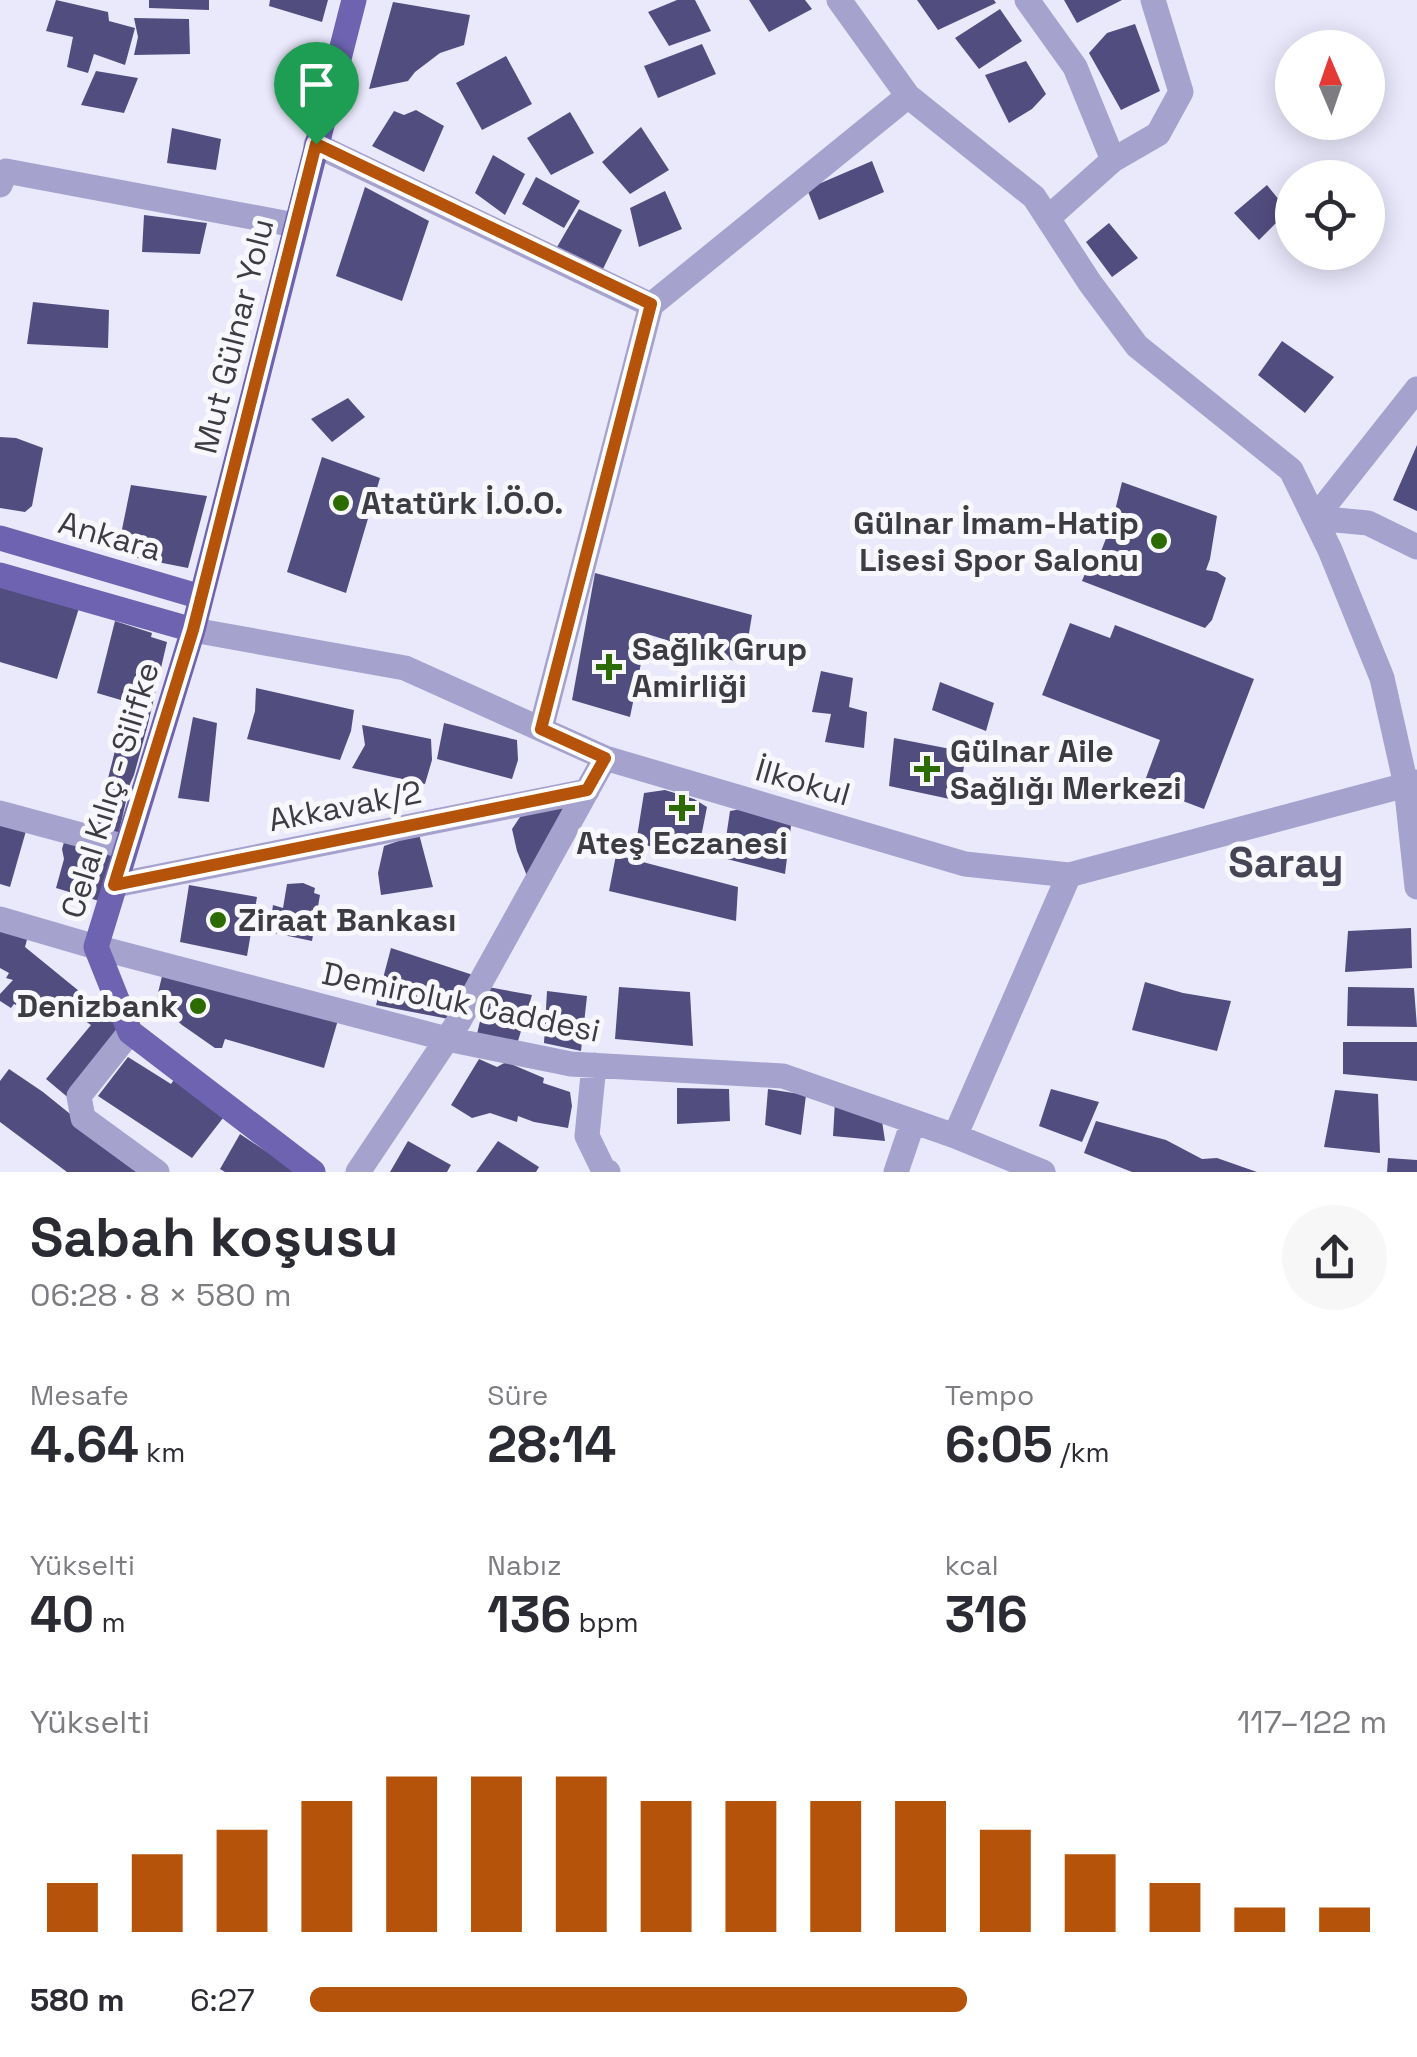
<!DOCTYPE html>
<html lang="tr">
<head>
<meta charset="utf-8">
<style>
  body { margin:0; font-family:"Space Grotesk",sans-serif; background:#f7f7f7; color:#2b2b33; height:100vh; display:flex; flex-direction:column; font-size:38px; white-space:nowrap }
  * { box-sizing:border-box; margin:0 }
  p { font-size:32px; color:#7c7c81 }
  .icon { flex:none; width:55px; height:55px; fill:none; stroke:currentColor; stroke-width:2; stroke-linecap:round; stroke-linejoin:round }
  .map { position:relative; height:1172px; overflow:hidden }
  .details { display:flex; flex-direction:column; background:#fff; flex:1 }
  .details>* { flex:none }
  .needle { width:65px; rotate:358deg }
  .controls { position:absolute; left:1275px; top:30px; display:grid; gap:20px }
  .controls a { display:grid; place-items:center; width:110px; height:110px; border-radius:50%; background:#fff; box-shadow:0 5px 25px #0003; font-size:50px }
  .pin { position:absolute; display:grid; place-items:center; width:85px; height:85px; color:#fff; margin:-102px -42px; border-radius:50% 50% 50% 0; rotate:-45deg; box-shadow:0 0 10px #0007 }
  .pin .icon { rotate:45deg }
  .round { display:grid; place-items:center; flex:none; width:105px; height:105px; border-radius:52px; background:#f7f7f7 }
  .summary { display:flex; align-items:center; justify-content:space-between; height:170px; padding:0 30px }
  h1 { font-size:55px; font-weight:700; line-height:75px }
  .figures { display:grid; grid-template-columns:repeat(3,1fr); gap:15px; height:170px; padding:10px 30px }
  .figures div { display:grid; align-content:center }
  .figures b { font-size:50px; font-weight:700 }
  .figures small { font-size:28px; font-weight:400 }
  .figures p { font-size:28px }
  .chart { height:280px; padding:20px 30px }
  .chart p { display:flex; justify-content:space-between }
  .chart svg { width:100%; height:180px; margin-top:10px; stroke:#b45309; stroke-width:6 }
  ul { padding:0 30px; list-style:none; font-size:32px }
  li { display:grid; grid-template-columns:160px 120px 1fr; align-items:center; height:75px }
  li i { height:25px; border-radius:12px; background:#b45309 }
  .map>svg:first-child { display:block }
  .building { fill:#524d7f }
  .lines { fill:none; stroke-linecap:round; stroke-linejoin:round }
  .minor { stroke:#a5a2ce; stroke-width:25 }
  .major { stroke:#6d63b1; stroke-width:25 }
  .route-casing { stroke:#fff; stroke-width:20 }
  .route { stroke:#b45309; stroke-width:12 }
  .poi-dot { fill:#2c6b00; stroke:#f8f8fc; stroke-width:4 }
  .labels { text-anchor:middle; stroke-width:10; stroke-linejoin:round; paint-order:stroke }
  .street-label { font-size:32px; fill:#3c3c43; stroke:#f8f8fc }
  .poi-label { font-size:32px; font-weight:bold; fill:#3c3c43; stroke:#f8f8fc; text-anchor:start }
  .district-label { font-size:42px; font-weight:bold; fill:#464555; stroke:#f8f8fc }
</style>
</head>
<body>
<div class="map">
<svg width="1417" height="1172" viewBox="0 0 1417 1172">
  <rect width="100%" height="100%" fill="#eae9fc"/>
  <!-- building -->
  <path class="building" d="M 56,0 L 108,12 L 109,21 L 135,28 L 125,65 L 94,54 L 88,73 L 67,67 L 73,37 L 46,31 Z
    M 149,0 L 209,0 L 209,10 L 149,8 Z
    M 270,0 L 328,0 L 322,22 L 269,6 Z
    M 677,0 L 695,0 L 711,31 L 669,46 L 648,12 Z
    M 749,0 L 805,0 L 812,9 L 769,32 Z
    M 917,0 L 994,0 L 996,3 L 938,30 Z
    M 1064,0 L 1122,0 L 1077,23 Z
    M 393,2 L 470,15 L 464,45 L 440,53 L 415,72 L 408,81 L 369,89 Z
    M 1000,9 L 1022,41 L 979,69 L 955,38 Z
    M 134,18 L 189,19 L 190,54 L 134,55 L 138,37 Z
    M 1135,24 L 1160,91 L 1121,110 L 1089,53 L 1107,33 Z
    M 702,44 L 716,74 L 658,98 L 644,66 Z
    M 506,56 L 532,104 L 482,130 L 456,83 Z
    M 1026,61 L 1046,94 L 1032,109 L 1009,123 L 985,75 Z
    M 96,71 L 138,78 L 124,113 L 81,105 Z
    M 416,110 L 444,126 L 424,172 L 372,146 L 394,111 L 404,115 Z
    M 570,112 L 594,153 L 551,175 L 527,138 Z
    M 641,127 L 669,170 L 630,194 L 602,162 Z
    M 172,128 L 221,139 L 216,170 L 167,163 Z
    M 493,155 L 525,174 L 505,215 L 475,193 Z
    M 872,161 L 884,192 L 819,220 L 807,189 Z
    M 536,177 L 580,201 L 564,228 L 522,204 Z
    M 1267,185 L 1288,211 L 1259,240 L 1234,213 Z
    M 365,187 L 429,221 L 402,301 L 336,276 Z
    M 665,191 L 682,229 L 639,247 L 630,208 Z
    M 579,209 L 622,230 L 603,269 L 557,247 Z
    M 144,215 L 207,223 L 200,254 L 142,252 Z
    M 1109,223 L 1138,258 L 1112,277 L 1086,242 Z
    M 33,302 L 109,310 L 108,348 L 27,344 Z
    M 1282,341 L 1334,377 L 1305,413 L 1258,375 Z
    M 348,398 L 365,417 L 332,442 L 311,419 Z
    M 0,437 L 16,438 L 43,448 L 32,506 L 25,512 L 0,508 Z
    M 1417,445 L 1417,511 L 1393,500 Z
    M 322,457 L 380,478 L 346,593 L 287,572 Z
    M 1122,482 L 1217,516 L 1210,559 L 1206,570 L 1217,572 L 1226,578 L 1212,620 L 1205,628 L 1082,581 L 1091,559 L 1098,559 L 1112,523 Z
    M 131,485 L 207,496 L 188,568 L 117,554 Z
    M 595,573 L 752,615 L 744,664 L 647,634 L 630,717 L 572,700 Z
    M 0,587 L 79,608 L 57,679 L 0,662 Z
    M 115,621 L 152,633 L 151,637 L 167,642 L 148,724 L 134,775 L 130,784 L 118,836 L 95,830 L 123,719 L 131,703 L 97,693 Z
    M 1070,623 L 1110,638 L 1115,625 L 1254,679 L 1204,809 L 1143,786 L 1160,740 L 1042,695 Z
    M 821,671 L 853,678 L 849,707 L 867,712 L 864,748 L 825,742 L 831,714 L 812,712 Z
    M 940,682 L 994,703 L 986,731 L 932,710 Z
    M 256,688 L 354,710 L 351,731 L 340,760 L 247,739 L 255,711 Z
    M 193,717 L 217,723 L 209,802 L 178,798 Z
    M 444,723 L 517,740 L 518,760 L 512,779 L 437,759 Z
    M 362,725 L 431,739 L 432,760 L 425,784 L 352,768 L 365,745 Z
    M 894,738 L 966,752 L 959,801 L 889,786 Z
    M 665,790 L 694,799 L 707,807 L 697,857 L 636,843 L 644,793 Z
    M 553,805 L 572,809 L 527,876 L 517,851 L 512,829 L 520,817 Z
    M 747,808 L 788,820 L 791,826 L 785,874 L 723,858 L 730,811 Z
    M 0,817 L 28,824 L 10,887 L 0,884 Z
    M 419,834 L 433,887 L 381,895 L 378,873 L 384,846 Z
    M 66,835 L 126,849 L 109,904 L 56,888 L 64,859 L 62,849 Z
    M 616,855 L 738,887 L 736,921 L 609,891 Z
    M 303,883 L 315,888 L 314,893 L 320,895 L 312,941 L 269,932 L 273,905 L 283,908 L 287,884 Z
    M 189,885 L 257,897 L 247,956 L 180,942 Z
    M 0,927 L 28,936 L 25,947 L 106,1013 L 122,1031 L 71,1100 L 46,1079 L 91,1025 L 72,1012 L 62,1020 L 35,1000 L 25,1009 L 14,1004 L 11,1008 L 0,1001 L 0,994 L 13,980 L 6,978 L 9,973 L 0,968 Z
    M 1411,928 L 1412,968 L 1345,972 L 1348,931 Z
    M 391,948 L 476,976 L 459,1021 L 376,1005 Z
    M 164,968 L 338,1020 L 324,1068 L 225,1039 L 222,1048 L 215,1048 L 182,1025 L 156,1001 Z
    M 1145,982 L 1183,993 L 1231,1001 L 1217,1051 L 1132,1030 Z
    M 488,987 L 532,995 L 518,1041 L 477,1034 Z
    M 619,987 L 690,992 L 693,1046 L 615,1039 Z
    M 1348,987 L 1414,988 L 1417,1027 L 1347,1026 Z
    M 547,991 L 587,996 L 581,1051 L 544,1043 Z
    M 1343,1042 L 1417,1042 L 1417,1081 L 1343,1074 Z
    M 128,1057 L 171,1084 L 176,1077 L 223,1118 L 192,1158 L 98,1096 Z
    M 479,1059 L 497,1067 L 506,1062 L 544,1078 L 543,1083 L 570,1092 L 572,1106 L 568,1128 L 534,1122 L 518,1116 L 517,1122 L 490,1113 L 472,1118 L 451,1105 Z
    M 9,1069 L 43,1092 L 142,1172 L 67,1172 L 0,1122 L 0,1081 Z
    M 677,1088 L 729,1089 L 730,1121 L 677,1124 Z
    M 768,1089 L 806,1095 L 801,1135 L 765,1125 Z
    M 1051,1089 L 1099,1102 L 1082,1142 L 1039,1126 Z
    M 1335,1090 L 1378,1094 L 1380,1153 L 1324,1147 Z
    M 835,1101 L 881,1114 L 885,1141 L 833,1136 Z
    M 1096,1121 L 1166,1140 L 1202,1159 L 1217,1158 L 1257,1172 L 1132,1172 L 1084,1153 Z
    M 240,1134 L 297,1172 L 225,1172 L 220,1169 Z
    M 408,1141 L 451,1165 L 447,1172 L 390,1172 Z
    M 498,1141 L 539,1167 L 536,1172 L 476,1172 Z
    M 1388,1158 L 1417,1160 L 1417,1172 L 1387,1172 Z"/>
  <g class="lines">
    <!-- minor -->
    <path class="minor" d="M 839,0 L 908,96 L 1034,197 L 1090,283 L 1137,346 L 1291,470 L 1330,550 L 1382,678 L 1406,785 L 1417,887
      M 1027,0 L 1075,67 L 1113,160
      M 316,145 L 651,305
      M 0,185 L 6,171 L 295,225
      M 1048,218 L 1113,160 L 1158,134 L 1181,92 L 1153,0
      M 1315,518 L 1417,389
      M 1315,518 L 1368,523 L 1417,547
      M 193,630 L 405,668 L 605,758 L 965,864 L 1069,875 L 1417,782
      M 541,729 L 651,305 L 908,96
      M 0,813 L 126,847
      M 115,885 L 587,791
      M 0,919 L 96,947 L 447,1039 L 571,1064 L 783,1076 L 955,1136 L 1043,1172
      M 130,1032 L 79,1096 L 83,1118 L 157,1172
      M 594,1065 L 587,1136 L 604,1171 L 608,1172
      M 955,1136 L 1069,875
      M 358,1172 L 459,1021 L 605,758
      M 896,1172 L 913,1122"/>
    <!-- major -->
    <path class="major" d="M 0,538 L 201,597
      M 0,575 L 193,630
      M 313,1172 L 130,1032 L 96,947 L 193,630 L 354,0"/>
  </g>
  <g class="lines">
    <defs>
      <path id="route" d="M 316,144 L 651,304 L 541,729 L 605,758 L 587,790 L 114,885 L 193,630 Z"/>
    </defs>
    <!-- route casing -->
    <use href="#route" class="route-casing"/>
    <!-- route -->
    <use href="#route" class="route"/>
  </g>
  <!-- markers -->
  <g class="poi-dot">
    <circle cx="341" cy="503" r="10"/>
    <circle cx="1159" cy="541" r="10"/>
    <path d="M604 652h10v10h10v10h-10v10h-10v-10h-10v-10h10z"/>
    <path d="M922 754h10v10h10v10h-10v10h-10v-10h-10v-10h10z"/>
    <path d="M677 793h10v10h10v10h-10v10h-10v-10h-10v-10h10z"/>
    <circle cx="218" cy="920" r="10"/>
    <circle cx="198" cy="1006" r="10"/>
  </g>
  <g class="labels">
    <!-- street labels -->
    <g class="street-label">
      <text transform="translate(234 336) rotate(-76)" y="11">Mut Gülnar Yolu</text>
      <text transform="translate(110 536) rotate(16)" y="11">Ankara</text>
      <text transform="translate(803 782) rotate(16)" y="11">İlkokul</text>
      <text transform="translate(110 790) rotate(-73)" y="11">Celal Kılıç - Silifke</text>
      <text transform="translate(345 806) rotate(-11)" y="11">Akkavak/2</text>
      <text transform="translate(461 1002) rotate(12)" y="11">Demiroluk Caddesi</text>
    </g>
    <!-- poi labels -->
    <g class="poi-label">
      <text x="361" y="514">Atatürk İ.Ö.O.</text>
      <text x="1139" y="534" text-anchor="end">Gülnar İmam-Hatip<tspan x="1139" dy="37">Lisesi Spor Salonu</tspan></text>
      <text x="632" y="660">Sağlık Grup<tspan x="632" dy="37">Amirliği</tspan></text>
      <text x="950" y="762">Gülnar Aile<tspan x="950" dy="37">Sağlığı Merkezi</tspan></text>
      <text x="682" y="854" text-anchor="middle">Ateş Eczanesi</text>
      <text x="238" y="931">Ziraat Bankası</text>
      <text x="178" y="1017" text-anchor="end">Denizbank</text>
    </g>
    <!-- district labels -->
    <g class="district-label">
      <text x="1286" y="877">Saray</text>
    </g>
  </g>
</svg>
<div class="controls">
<a><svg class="needle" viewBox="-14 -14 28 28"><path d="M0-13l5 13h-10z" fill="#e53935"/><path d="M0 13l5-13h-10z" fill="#7c7c81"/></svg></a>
<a><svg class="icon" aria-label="locate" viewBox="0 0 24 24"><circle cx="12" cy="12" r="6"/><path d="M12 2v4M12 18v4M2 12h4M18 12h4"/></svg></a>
</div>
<div class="pin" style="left:316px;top:144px;background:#1e9e55"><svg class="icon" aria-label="arrive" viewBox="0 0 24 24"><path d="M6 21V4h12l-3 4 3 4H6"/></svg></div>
</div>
<section class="details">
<div class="summary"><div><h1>Sabah koşusu</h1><p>06:28 · 8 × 580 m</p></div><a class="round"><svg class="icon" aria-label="share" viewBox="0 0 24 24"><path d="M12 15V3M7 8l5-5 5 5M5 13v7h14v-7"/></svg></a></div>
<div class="figures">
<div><p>Mesafe</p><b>4.64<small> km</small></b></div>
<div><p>Süre</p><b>28:14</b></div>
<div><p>Tempo</p><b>6:05<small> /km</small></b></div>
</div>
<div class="figures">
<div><p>Yükselti</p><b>40<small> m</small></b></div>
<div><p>Nabız</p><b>136<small> bpm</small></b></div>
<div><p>kcal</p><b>316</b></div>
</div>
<div class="chart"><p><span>Yükselti</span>117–122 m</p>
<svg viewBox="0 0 160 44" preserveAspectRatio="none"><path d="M5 44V32M15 44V25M25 44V19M35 44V12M45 44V6M55 44V6M65 44V6M75 44V12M85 44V12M95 44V12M105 44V12M115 44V19M125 44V25M135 44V32M145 44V38M155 44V38"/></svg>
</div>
<ul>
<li><b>580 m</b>6:27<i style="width:61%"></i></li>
</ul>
</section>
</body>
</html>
